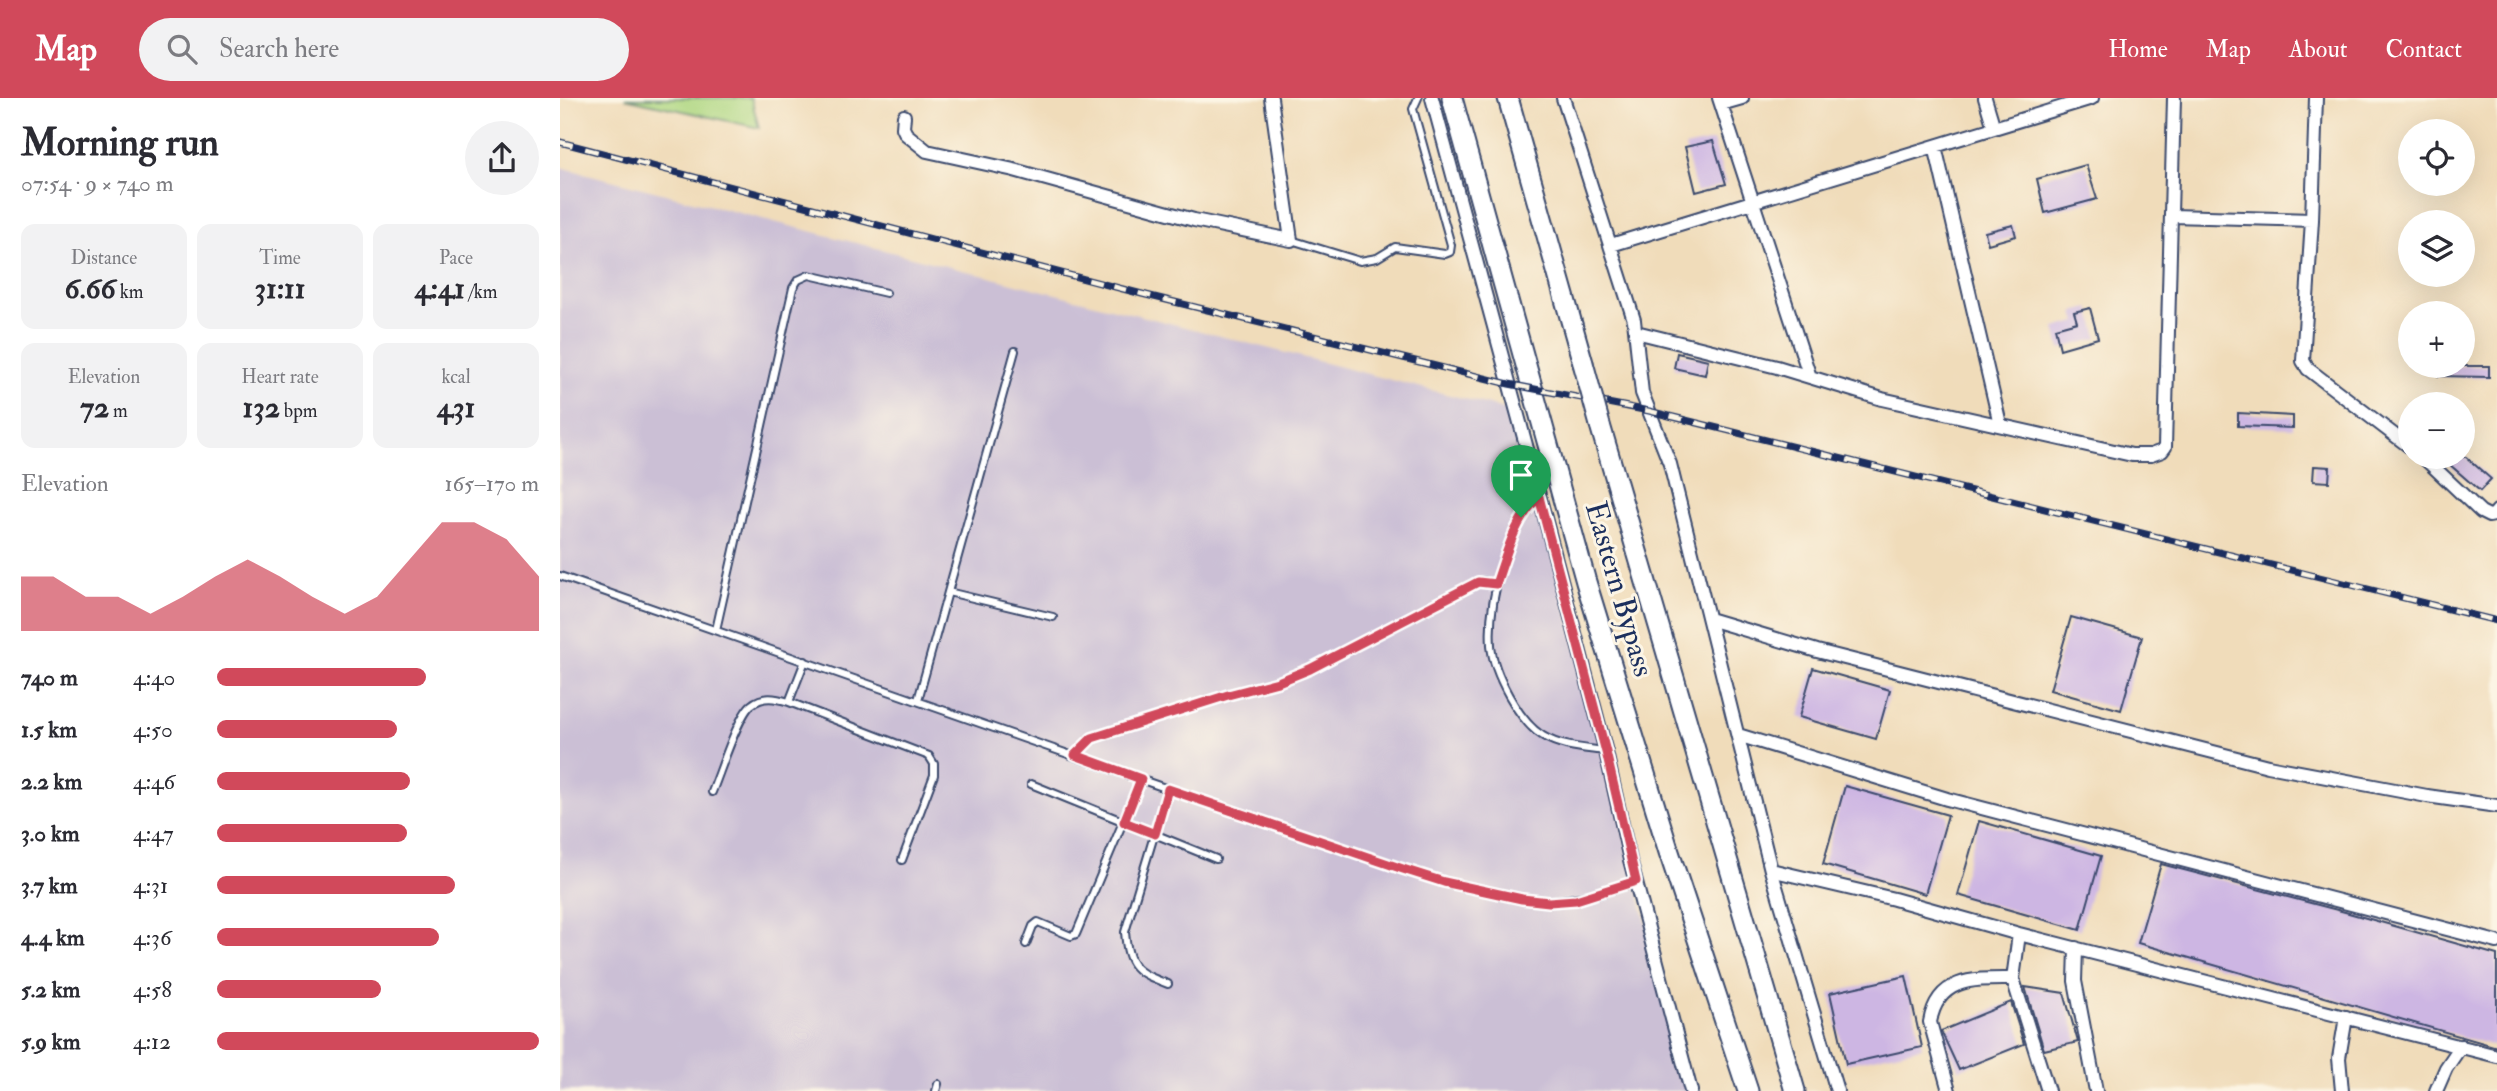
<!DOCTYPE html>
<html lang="en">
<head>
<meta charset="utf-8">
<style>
  body { margin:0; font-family:"IM FELL Double Pica",serif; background:#f2f2f3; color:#2b2b33; height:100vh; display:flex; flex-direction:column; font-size:26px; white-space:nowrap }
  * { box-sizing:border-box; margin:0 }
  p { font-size:23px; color:#7c7c81 }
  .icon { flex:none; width:38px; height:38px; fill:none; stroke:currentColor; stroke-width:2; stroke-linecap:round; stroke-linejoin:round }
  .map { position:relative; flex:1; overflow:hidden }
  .panel { display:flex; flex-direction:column; background:#fff; width:560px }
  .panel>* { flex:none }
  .buttons { position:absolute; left:1838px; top:21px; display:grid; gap:14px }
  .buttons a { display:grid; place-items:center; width:77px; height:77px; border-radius:50%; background:#fff; box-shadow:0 7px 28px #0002; font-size:35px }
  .pin { position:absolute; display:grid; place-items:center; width:60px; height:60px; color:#fff; margin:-72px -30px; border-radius:50% 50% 50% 0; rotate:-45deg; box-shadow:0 0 7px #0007 }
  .pin .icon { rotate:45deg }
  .round { display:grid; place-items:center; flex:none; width:74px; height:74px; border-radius:37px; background:#f2f2f3 }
  .headline { display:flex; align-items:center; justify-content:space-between; height:119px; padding:0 21px }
  h1 { font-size:38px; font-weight:700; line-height:52px }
  .stats { display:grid; grid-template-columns:repeat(3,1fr); gap:10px; height:119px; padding:7px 21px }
  .stats div { display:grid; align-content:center; border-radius:14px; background:#f2f2f3; text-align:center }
  .stats b { font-size:30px; font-weight:700 }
  .stats small { font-size:19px; font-weight:400 }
  .stats p { font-size:19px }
  .chart { height:196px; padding:14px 21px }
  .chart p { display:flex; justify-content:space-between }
  .chart svg { width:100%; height:126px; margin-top:7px; fill:#d1495b; opacity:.7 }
  ul { padding:0 21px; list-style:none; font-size:23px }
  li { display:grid; grid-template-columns:112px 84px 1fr; align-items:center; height:52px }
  li i { height:18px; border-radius:9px; background:#d1495b }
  header { display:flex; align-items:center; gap:42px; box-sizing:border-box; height:98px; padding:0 35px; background:#d1495b; color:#fff }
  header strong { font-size:33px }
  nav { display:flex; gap:38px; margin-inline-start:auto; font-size:24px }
  .search { width:490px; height:63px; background:#f2f2f3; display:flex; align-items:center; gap:18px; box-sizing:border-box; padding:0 24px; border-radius:38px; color:#7c7c81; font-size:26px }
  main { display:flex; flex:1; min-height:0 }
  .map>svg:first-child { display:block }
  .industrial { fill:#cbbfd5 }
  .green { fill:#aed781; stroke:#648370; stroke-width:2 }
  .building { fill:#cdb6e3 }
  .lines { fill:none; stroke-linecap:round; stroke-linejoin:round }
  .service-casing { stroke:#3b496c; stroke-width:10 }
  .minor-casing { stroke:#3b496c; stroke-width:16 }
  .primary-casing { stroke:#3b496c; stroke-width:23 }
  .service { stroke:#fff; stroke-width:6 }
  .minor { stroke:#fff; stroke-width:12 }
  .primary { stroke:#fff; stroke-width:19 }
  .rail-casing { stroke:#1b2f5e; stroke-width:7 }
  .rail { stroke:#fcf5e5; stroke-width:4.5; stroke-dasharray:13; stroke-linecap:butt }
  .primary-bridge-casing { stroke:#3b496c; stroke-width:23; stroke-linecap:butt }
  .primary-bridge { stroke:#fff; stroke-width:19 }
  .route-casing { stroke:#fff; stroke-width:14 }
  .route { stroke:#d1495b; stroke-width:9 }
  .labels { text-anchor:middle; stroke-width:6; stroke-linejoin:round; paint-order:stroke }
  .street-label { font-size:30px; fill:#1b2f5e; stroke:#fcf5e5 }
</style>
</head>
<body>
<header>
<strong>Map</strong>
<div class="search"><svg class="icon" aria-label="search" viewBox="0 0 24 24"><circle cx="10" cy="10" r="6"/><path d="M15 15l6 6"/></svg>Search here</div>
<nav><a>Home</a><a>Map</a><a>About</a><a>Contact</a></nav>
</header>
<main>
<section class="panel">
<div class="headline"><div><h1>Morning run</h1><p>07:54 · 9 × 740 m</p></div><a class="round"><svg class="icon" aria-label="share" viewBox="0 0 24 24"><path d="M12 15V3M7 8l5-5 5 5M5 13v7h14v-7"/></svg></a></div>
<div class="stats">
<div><p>Distance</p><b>6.66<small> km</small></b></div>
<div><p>Time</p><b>31:11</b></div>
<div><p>Pace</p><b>4:41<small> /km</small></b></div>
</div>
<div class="stats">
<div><p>Elevation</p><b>72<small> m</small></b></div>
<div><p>Heart rate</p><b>132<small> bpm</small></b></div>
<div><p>kcal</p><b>431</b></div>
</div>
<div class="chart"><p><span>Elevation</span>165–170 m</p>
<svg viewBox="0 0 160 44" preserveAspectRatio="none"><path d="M0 44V25L10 25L20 32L30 32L40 38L50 32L60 25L70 19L80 25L90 32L100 38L110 32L120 19L130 6L140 6L150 12L160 25V44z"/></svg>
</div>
<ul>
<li><b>740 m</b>4:40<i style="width:65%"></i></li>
<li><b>1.5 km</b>4:50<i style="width:56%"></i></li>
<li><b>2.2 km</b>4:46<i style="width:60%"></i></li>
<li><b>3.0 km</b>4:47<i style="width:59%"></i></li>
<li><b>3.7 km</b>4:31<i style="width:74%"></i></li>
<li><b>4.4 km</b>4:36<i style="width:69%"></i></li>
<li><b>5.2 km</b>4:58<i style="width:51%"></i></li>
<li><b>5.9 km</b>4:12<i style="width:100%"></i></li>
</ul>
</section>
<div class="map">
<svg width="1937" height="993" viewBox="0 0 1937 993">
  <rect width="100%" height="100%" fill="#fcf5e5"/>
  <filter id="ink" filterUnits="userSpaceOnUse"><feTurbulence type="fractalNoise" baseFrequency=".0143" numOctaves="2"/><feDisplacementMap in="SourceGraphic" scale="14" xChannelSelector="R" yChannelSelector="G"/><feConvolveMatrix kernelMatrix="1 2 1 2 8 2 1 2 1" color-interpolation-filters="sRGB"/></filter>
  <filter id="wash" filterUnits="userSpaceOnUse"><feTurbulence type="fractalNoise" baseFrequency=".00686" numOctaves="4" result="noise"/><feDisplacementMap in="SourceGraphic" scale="28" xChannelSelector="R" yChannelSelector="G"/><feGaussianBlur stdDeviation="1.57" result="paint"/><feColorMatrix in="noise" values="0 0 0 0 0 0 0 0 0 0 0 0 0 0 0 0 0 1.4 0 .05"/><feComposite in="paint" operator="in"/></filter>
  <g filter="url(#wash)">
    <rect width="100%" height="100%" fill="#f0dcba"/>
    <!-- industrial -->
    <path class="industrial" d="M 0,69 L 956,314 L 1129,993 L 0,993 Z"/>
    <!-- green -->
    <path class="green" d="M 65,0 L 191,0 L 199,30 Z"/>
    <g id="blocks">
      <!-- building -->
      <path class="building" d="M 1153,43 L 1166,86 L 1136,94 L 1125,49 Z
        M 1526,67 L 1537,101 L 1485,115 L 1477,81 Z
        M 1453,127 L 1456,138 L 1428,146 L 1425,134 Z
        M 1530,210 L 1538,240 L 1500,251 L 1495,230 L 1517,224 L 1514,214 Z
        M 1117,255 L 1148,262 L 1145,277 L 1114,270 Z
        M 1878,268 L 1929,268 L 1929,279 L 1878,278 Z
        M 1678,315 L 1733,318 L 1733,330 L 1678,328 Z
        M 1881,359 L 1906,359 L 1931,381 L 1920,393 Z
        M 1754,368 L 1770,369 L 1769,384 L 1753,383 Z
        M 1511,519 L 1582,539 L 1561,612 L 1490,592 Z
        M 1253,570 L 1330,592 L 1316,641 L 1239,619 Z
        M 1285,688 L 1388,717 L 1365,796 L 1263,766 Z
        M 1419,723 L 1541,758 L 1520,832 L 1398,797 Z
        M 1601,766 L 1785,814 L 1937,857 L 1937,949 L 1578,845 Z
        M 1346,878 L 1362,949 L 1286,966 L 1270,895 Z
        M 1465,889 L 1504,895 L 1518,944 L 1484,952 Z
        M 1451,904 L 1464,946 L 1399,972 L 1381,933 Z"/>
    </g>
  </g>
  <g filter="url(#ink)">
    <use href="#blocks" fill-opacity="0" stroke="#3b496c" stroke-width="2"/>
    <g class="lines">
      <defs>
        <path id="service" d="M 731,142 L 800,163 L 817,160 L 835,149 L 885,156 L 890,154 L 891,147 L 853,11 L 858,0
          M 979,399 C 946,428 928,505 931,547 C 933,574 959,624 983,638 C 1001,649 1024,650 1044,653
          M 0,478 L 608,691 L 884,784 L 962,801 L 990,804 L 1039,796 L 1076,783
          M 388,494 L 493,519
          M 156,532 L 233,190 L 238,182 L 249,177 L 326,195
          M 358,602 L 455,253
          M 229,604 L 245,563
          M 515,658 L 532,640 L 668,597 L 718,584 L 750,571 L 870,510 L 912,486 L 924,483 L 936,486
          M 471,686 L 656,761
          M 608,691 L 565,834 C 568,870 576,874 608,886
          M 152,694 C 160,675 178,618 191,607 C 203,597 216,600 229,604 L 369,658 L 374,666 L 374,677 L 342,762
          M 466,846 L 473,828 L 478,824 L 511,838 L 516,836 L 581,681
          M 376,993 L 378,986"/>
        <path id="minor" d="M 872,0 L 966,347 L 1046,654 L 1070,762 L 1131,993
          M 1003,0 L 1074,222 L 1082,295 L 1110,366 L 1211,772 L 1277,993
          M 1159,0 L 1250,279
          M 1425,0 L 1434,30
          M 1756,0 L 1752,122 L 1743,263 L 1748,271 L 1850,349
          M 1161,6 L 1182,0
          M 344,18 L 343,30 L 346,36 L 367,53 L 454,72 L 634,122 L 731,142 L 711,0
          M 1375,48 L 1440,326
          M 1612,118 L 1752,122
          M 1051,147 L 1532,0
          M 1076,234 L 1217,269 L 1322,301 L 1572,357 L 1591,357 L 1602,353 L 1605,349 L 1614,0
          M 1863,359 L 1921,414 L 1929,418 L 1934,417 L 1937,413
          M 1149,521 L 1257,553 L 1708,668 L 1867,698 L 1937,708
          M 1178,637 L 1387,701 L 1937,844
          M 1211,772 L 1334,801 L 1459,836 L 1937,958
          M 1459,836 L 1453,881 L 1488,993
          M 1516,850 L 1515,883 L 1536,993
          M 1389,993 L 1370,924 C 1378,878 1416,881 1453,881
          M 1782,993 L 1779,960 L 1786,919
          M 1876,993 L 1886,970 L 1901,948"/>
        <path id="primary" d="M 892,0 L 1026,484 L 1109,754 L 1188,993
          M 948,0 L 1023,265
          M 1040,327 L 1235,993"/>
      </defs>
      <!-- service casing -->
      <use href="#service" class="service-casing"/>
      <!-- minor casing -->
      <use href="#minor" class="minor-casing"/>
      <!-- primary casing -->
      <use href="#primary" class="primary-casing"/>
      <!-- service -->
      <use href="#service" class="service"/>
      <!-- minor -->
      <use href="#minor" class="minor"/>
      <!-- primary -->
      <use href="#primary" class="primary"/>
      <defs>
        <path id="rail" d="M 0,44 L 582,196 L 949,286 L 1089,313 L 1937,523"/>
      </defs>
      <!-- rail casing -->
      <use href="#rail" class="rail-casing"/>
      <!-- rail -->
      <use href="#rail" class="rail"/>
      <defs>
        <path id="primary-bridge" d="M 1023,265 L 1040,327"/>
      </defs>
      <!-- primary-bridge casing -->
      <use href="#primary-bridge" class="primary-bridge-casing"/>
      <!-- primary-bridge -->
      <use href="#primary-bridge" class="primary-bridge"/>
    </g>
  </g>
  <g class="lines" filter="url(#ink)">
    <defs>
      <path id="route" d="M 979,399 L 1046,654 L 1076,783 L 1016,802 L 989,804 L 962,801 L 884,784 L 843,771 L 608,691 L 595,736 L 564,724 L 581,681 L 515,657 L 532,640 L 668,597 L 718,584 L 750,571 L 918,484 L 936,486 C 947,455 954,422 979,399 Z"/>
    </defs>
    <!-- route casing -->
    <use href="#route" class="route-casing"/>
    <!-- route -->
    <use href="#route" class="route"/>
  </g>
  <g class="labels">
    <!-- street labels -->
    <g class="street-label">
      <text transform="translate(1060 491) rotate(74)" y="10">Eastern Bypass</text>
    </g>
  </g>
</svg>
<div class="buttons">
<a><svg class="icon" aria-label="locate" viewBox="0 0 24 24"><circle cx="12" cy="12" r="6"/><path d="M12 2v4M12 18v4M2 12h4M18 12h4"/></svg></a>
<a><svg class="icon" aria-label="layers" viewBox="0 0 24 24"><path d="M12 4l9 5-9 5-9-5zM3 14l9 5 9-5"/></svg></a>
<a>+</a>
<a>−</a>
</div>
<div class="pin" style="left:961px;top:419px;background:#1e9e55"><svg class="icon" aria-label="arrive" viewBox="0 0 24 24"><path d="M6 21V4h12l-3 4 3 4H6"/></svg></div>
</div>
</main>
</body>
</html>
